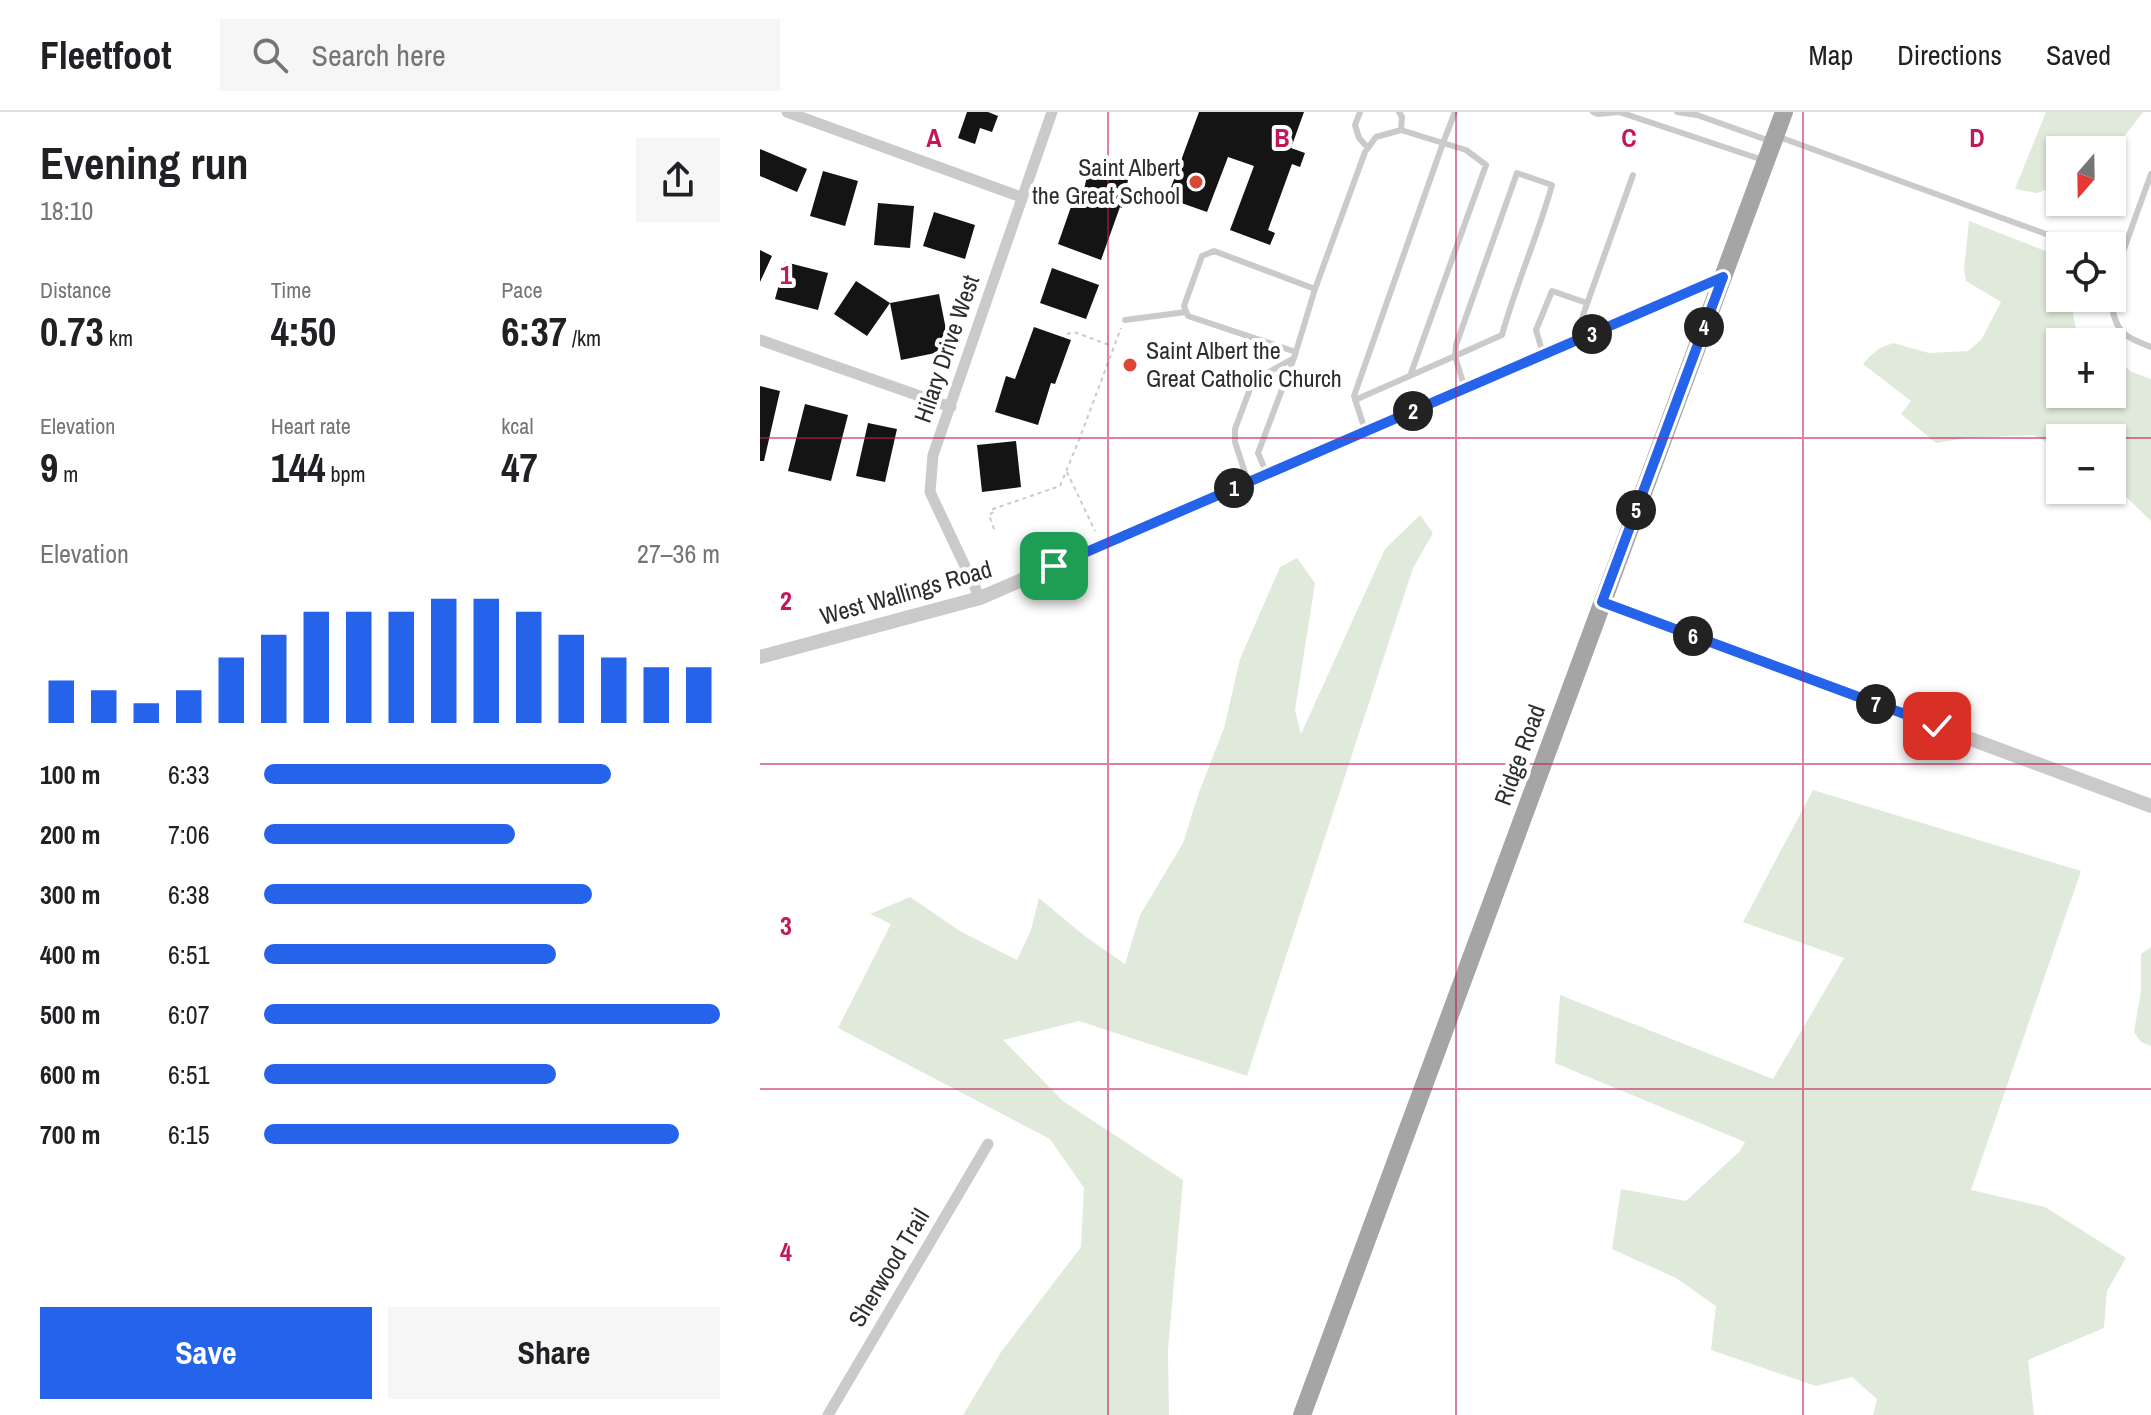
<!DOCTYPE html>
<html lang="en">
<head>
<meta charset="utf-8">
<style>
  body { margin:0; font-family:"Archivo Narrow",sans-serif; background:#f6f6f6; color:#202124; height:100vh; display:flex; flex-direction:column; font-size:30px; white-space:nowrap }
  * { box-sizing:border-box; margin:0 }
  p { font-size:26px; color:#757577 }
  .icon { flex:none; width:44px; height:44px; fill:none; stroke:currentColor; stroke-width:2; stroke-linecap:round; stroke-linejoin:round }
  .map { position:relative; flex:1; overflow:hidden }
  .side { display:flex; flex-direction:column; background:#fff; width:760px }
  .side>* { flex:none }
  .needle { width:52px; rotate:200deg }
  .controls { position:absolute; left:1286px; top:24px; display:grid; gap:16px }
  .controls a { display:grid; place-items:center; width:80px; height:80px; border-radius:0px; background:#fff; box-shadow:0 2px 6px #0004; font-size:40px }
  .pin { position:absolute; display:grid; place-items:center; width:68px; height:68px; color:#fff; margin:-34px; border-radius:16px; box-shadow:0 4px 12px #0006 }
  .km { position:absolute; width:40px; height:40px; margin:-20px; border-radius:50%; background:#222; color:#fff; font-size:22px; line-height:40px; text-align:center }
  .round { display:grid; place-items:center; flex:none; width:84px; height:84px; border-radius:0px; background:#f6f6f6 }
  .overview { display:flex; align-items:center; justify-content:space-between; height:136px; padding:0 40px }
  h1 { font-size:44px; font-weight:800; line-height:60px }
  .stats { display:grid; grid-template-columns:repeat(3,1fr); gap:12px; height:136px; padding:8px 40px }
  .stats div { display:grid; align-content:center }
  .stats b { font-size:40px; font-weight:800 }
  .stats small { font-size:22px; font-weight:400 }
  .stats p { font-size:22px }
  .chart { height:224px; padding:16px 40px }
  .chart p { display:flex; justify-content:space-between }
  .chart svg { width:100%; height:144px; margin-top:8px; stroke:#2563eb; stroke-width:6 }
  .primary-button { display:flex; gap:16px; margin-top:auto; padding:16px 40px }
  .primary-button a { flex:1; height:92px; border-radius:0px; background:#2563eb; color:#fff; font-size:32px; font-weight:800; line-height:92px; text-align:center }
  .primary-button a+a { background:#f6f6f6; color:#202124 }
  ul { padding:0 40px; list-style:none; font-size:26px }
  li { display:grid; grid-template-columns:128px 96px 1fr; align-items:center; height:60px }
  li i { height:20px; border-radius:10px; background:#2563eb }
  header { display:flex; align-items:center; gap:48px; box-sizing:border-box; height:112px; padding:0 40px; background:#fff; border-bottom:2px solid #e0e0e0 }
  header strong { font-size:38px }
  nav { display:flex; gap:44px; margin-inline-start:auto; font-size:28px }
  .search { width:560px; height:72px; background:#f6f6f6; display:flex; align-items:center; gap:20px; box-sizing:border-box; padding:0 28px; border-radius:0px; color:#757577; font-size:30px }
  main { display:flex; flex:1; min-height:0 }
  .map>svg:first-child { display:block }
  .green { fill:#e0eadb }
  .building { fill:#141414 }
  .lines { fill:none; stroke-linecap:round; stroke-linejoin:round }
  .path { stroke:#cacaca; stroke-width:2; stroke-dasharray:4 4; stroke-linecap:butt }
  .service { stroke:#cacaca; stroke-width:6 }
  .minor { stroke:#cacaca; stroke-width:11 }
  .tertiary { stroke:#cacaca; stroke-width:14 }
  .primary { stroke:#a5a5a5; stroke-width:18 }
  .route-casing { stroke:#fff; stroke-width:16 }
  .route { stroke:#2563eb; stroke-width:10 }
  .grid { fill:none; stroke:#c2185b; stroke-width:2; stroke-opacity:0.55 }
  .poi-dot { fill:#db4637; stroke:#fff; stroke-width:3 }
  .labels { text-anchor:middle; stroke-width:8; stroke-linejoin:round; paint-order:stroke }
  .poi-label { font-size:24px; fill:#2d2d2d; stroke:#fff; text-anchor:end }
  .street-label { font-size:24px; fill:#2d2d2d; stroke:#fff }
  .grid-label { font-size:26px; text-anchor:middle; font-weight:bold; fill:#c2185b; stroke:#fff; stroke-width:8; stroke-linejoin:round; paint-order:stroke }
</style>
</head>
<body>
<header>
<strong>Fleetfoot</strong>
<div class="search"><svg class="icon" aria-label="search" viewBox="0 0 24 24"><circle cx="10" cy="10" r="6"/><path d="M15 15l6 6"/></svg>Search here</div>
<nav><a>Map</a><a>Directions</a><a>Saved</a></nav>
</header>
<main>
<section class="side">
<div class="overview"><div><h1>Evening run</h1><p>18:10</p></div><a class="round"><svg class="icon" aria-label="share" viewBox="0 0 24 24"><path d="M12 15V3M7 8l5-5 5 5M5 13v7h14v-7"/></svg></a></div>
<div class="stats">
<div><p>Distance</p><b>0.73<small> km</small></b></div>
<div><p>Time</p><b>4:50</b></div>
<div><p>Pace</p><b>6:37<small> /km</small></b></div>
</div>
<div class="stats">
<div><p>Elevation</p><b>9<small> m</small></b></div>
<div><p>Heart rate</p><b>144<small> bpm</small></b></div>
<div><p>kcal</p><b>47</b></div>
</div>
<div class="chart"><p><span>Elevation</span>27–36 m</p>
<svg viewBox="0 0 160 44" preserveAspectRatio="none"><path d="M5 44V31M15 44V34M25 44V38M35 44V34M45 44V24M55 44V17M65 44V10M75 44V10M85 44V10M95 44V6M105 44V6M115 44V10M125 44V17M135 44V24M145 44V27M155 44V27"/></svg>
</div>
<ul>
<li><b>100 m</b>6:33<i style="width:76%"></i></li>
<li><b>200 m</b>7:06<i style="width:55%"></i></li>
<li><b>300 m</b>6:38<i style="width:72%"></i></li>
<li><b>400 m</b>6:51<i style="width:64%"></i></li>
<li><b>500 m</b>6:07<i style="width:100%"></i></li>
<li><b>600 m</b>6:51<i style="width:64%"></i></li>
<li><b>700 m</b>6:15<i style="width:91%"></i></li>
</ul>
<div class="primary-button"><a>Save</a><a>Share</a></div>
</section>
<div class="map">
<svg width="1391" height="1303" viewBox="0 0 1391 1303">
  <rect width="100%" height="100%" fill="#fff"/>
  <!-- green -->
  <path class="green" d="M 1286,0 L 1383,0 L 1352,41 L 1352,38 L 1300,38 L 1300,73 L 1277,81 L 1255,77 Z
    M 1209,109 L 1293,142 L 1286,181 L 1311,190 L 1316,218 L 1332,230 L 1300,230 L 1300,282 L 1352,282 L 1352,245 L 1372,260 L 1391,267 L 1391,409 L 1352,371 L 1352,326 L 1300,326 L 1300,337 L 1273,323 L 1207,326 L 1176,331 L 1141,302 L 1151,289 L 1103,252 L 1110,244 L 1120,236 L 1133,231 L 1169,241 L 1208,239 L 1221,228 L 1241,190 L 1206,169 L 1204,157 Z
    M 660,403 L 673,421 L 653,456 L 487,964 L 319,909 L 243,928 L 303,989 L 423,1068 L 408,1238 L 409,1303 L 203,1303 L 241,1240 L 321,1135 L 324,1076 L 290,1027 L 78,916 L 131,812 L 110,802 L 150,785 L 200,819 L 257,848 L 271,818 L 279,786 L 326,825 L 365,852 L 380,803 L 423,731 L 439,680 L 464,616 L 480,547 L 520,455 L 537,446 L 555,471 L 535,598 L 541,622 L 625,437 Z
    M 1053,678 L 1321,759 L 1211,1078 L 1285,1095 L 1366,1146 L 1347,1179 L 1344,1216 L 1268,1248 L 1274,1303 L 1113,1303 L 1117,1287 L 1092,1265 L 1056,1274 L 951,1238 L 956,1194 L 916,1166 L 852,1137 L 861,1077 L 926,1089 L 980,1039 L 985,1030 L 795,951 L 800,883 L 1013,967 L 1084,846 L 983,810 Z
    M 1391,835 L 1391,934 L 1381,930 L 1374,920 L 1381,879 L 1381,842 Z"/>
  <!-- building -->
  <path class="building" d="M 207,0 L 228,0 L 238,4 L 232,20 L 220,16 L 215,32 L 198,26 Z
    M 439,0 L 544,0 L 531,36 L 545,41 L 540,55 L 532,52 L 508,118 L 515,121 L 510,133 L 470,118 L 494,54 L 468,45 L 447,100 L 407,86 Z
    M 0,37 L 47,57 L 37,80 L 0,64 Z
    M 63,59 L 98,69 L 85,114 L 50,104 Z
    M 328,59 L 368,68 L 362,96 L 360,95 L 341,148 L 298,132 L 313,89 L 321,92 Z
    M 118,91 L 154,94 L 150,136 L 114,133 Z
    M 174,100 L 215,113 L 205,147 L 163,134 Z
    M 0,138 L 12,144 L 0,170 Z
    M 25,150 L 68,161 L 58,198 L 15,187 Z
    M 292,156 L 339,173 L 326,207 L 280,191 Z
    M 96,169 L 130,191 L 107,224 L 74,202 Z
    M 179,182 L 190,238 L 141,248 L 130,191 Z
    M 274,215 L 311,228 L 295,272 L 291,271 L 278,313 L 235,300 L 246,264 L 255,267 Z
    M 0,274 L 20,279 L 4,349 L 0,349 Z
    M 45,292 L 88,303 L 71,369 L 28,359 Z
    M 108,311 L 137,317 L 125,370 L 96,364 Z
    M 256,329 L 261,375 L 222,380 L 217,333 Z"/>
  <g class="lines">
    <!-- path -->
    <path class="path" d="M 307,222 L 314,220 L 352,234
      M 307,360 L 335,419
      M 234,417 L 229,403 L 235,399 L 233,397 L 300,374 L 319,328 L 361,216"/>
    <!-- service -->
    <path class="service" d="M 600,0 L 595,13 L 599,26 L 608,36
      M 639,0 L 642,5 L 641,18
      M 833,0 L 838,2 L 859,0 L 1003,48
      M 917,0 L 937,3 L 1010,29
      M 1019,25 L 1319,134
      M 757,61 L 792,73 C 778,124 756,172 742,223 L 695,244 L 696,233 Z
      M 1352,146 L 1360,148 L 1352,178
      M 1360,148 L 1391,62
      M 1350,186 C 1356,219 1360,223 1391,235
      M 365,208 L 426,200
      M 829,221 L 822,207 L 823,203 L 873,63
      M 536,240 L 428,204 L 424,194 L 442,144 L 454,139 L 555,177
      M 783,242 L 776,218 L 792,179 L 827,191
      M 650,264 L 726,53 L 706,38 L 683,31 L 695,0
      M 595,288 L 695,244 L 705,277
      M 507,362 L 498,341 L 534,246
      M 488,370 L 475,330 L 475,317 L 493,269 L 534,246 L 555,177 L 605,40 L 616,25 L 641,18 L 683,31 L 594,284 L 605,318"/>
    <!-- minor -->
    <path class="minor" d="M 27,0 L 261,85
      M 0,228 L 191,295
      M 220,486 L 170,380 L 173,343 L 292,0
      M 68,1303 L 228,1032"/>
    <!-- tertiary -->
    <path class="tertiary" d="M 842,490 L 1391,694
      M 0,545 L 220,486 L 963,165"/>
    <!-- primary -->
    <path class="primary" d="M 542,1303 L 1024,0"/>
  </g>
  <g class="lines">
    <defs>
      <path id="route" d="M 294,454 L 963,165 L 842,490 L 1177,614"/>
    </defs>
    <!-- route casing -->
    <use href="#route" class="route-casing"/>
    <!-- route -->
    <use href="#route" class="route"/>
  </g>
  <!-- grid -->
  <path class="grid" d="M 348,0 L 348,1303M 696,0 L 696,1303M 1043,0 L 1043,1303M 0,326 L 1391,326M 0,652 L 1391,652M 0,977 L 1391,977"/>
  <!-- markers -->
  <g class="poi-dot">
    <circle cx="436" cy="70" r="8"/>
    <circle cx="370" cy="253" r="8"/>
  </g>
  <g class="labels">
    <!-- poi labels -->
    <g class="poi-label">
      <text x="420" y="64">Saint Albert<tspan x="420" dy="28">the Great School</tspan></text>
      <text x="386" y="247" text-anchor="start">Saint Albert the<tspan x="386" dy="28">Great Catholic Church</tspan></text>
    </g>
    <!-- street labels -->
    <g class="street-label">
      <text transform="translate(187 237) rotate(-71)" y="8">Hilary Drive West</text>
      <text transform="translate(146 481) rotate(-16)" y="8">West Wallings Road</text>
      <text transform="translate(760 643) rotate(-70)" y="8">Ridge Road</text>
      <text transform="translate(129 1156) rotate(-59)" y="8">Sherwood Trail</text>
    </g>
  </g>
  <g class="grid-label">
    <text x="174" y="35">A</text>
    <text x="522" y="35">B</text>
    <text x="869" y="35">C</text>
    <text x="1217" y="35">D</text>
    <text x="26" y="172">1</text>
    <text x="26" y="498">2</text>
    <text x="26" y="823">3</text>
    <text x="26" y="1149">4</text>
  </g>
</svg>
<div class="controls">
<a><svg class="needle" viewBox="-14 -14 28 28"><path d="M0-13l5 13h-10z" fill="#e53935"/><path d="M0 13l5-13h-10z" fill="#757577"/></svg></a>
<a><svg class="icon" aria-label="locate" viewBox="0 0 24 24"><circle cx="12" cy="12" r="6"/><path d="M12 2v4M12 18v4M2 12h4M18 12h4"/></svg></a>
<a>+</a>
<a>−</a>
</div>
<div class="pin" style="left:294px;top:454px;background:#1e9e55"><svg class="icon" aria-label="arrive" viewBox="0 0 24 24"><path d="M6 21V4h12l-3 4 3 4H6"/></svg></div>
<div class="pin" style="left:1177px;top:614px;background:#d93025"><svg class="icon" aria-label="check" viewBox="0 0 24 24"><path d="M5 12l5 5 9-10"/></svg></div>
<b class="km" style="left:474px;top:376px">1</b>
<b class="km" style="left:653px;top:299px">2</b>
<b class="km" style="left:832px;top:222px">3</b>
<b class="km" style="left:944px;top:215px">4</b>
<b class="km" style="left:876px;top:398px">5</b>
<b class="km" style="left:933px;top:524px">6</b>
<b class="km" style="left:1116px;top:592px">7</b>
</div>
</main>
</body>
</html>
